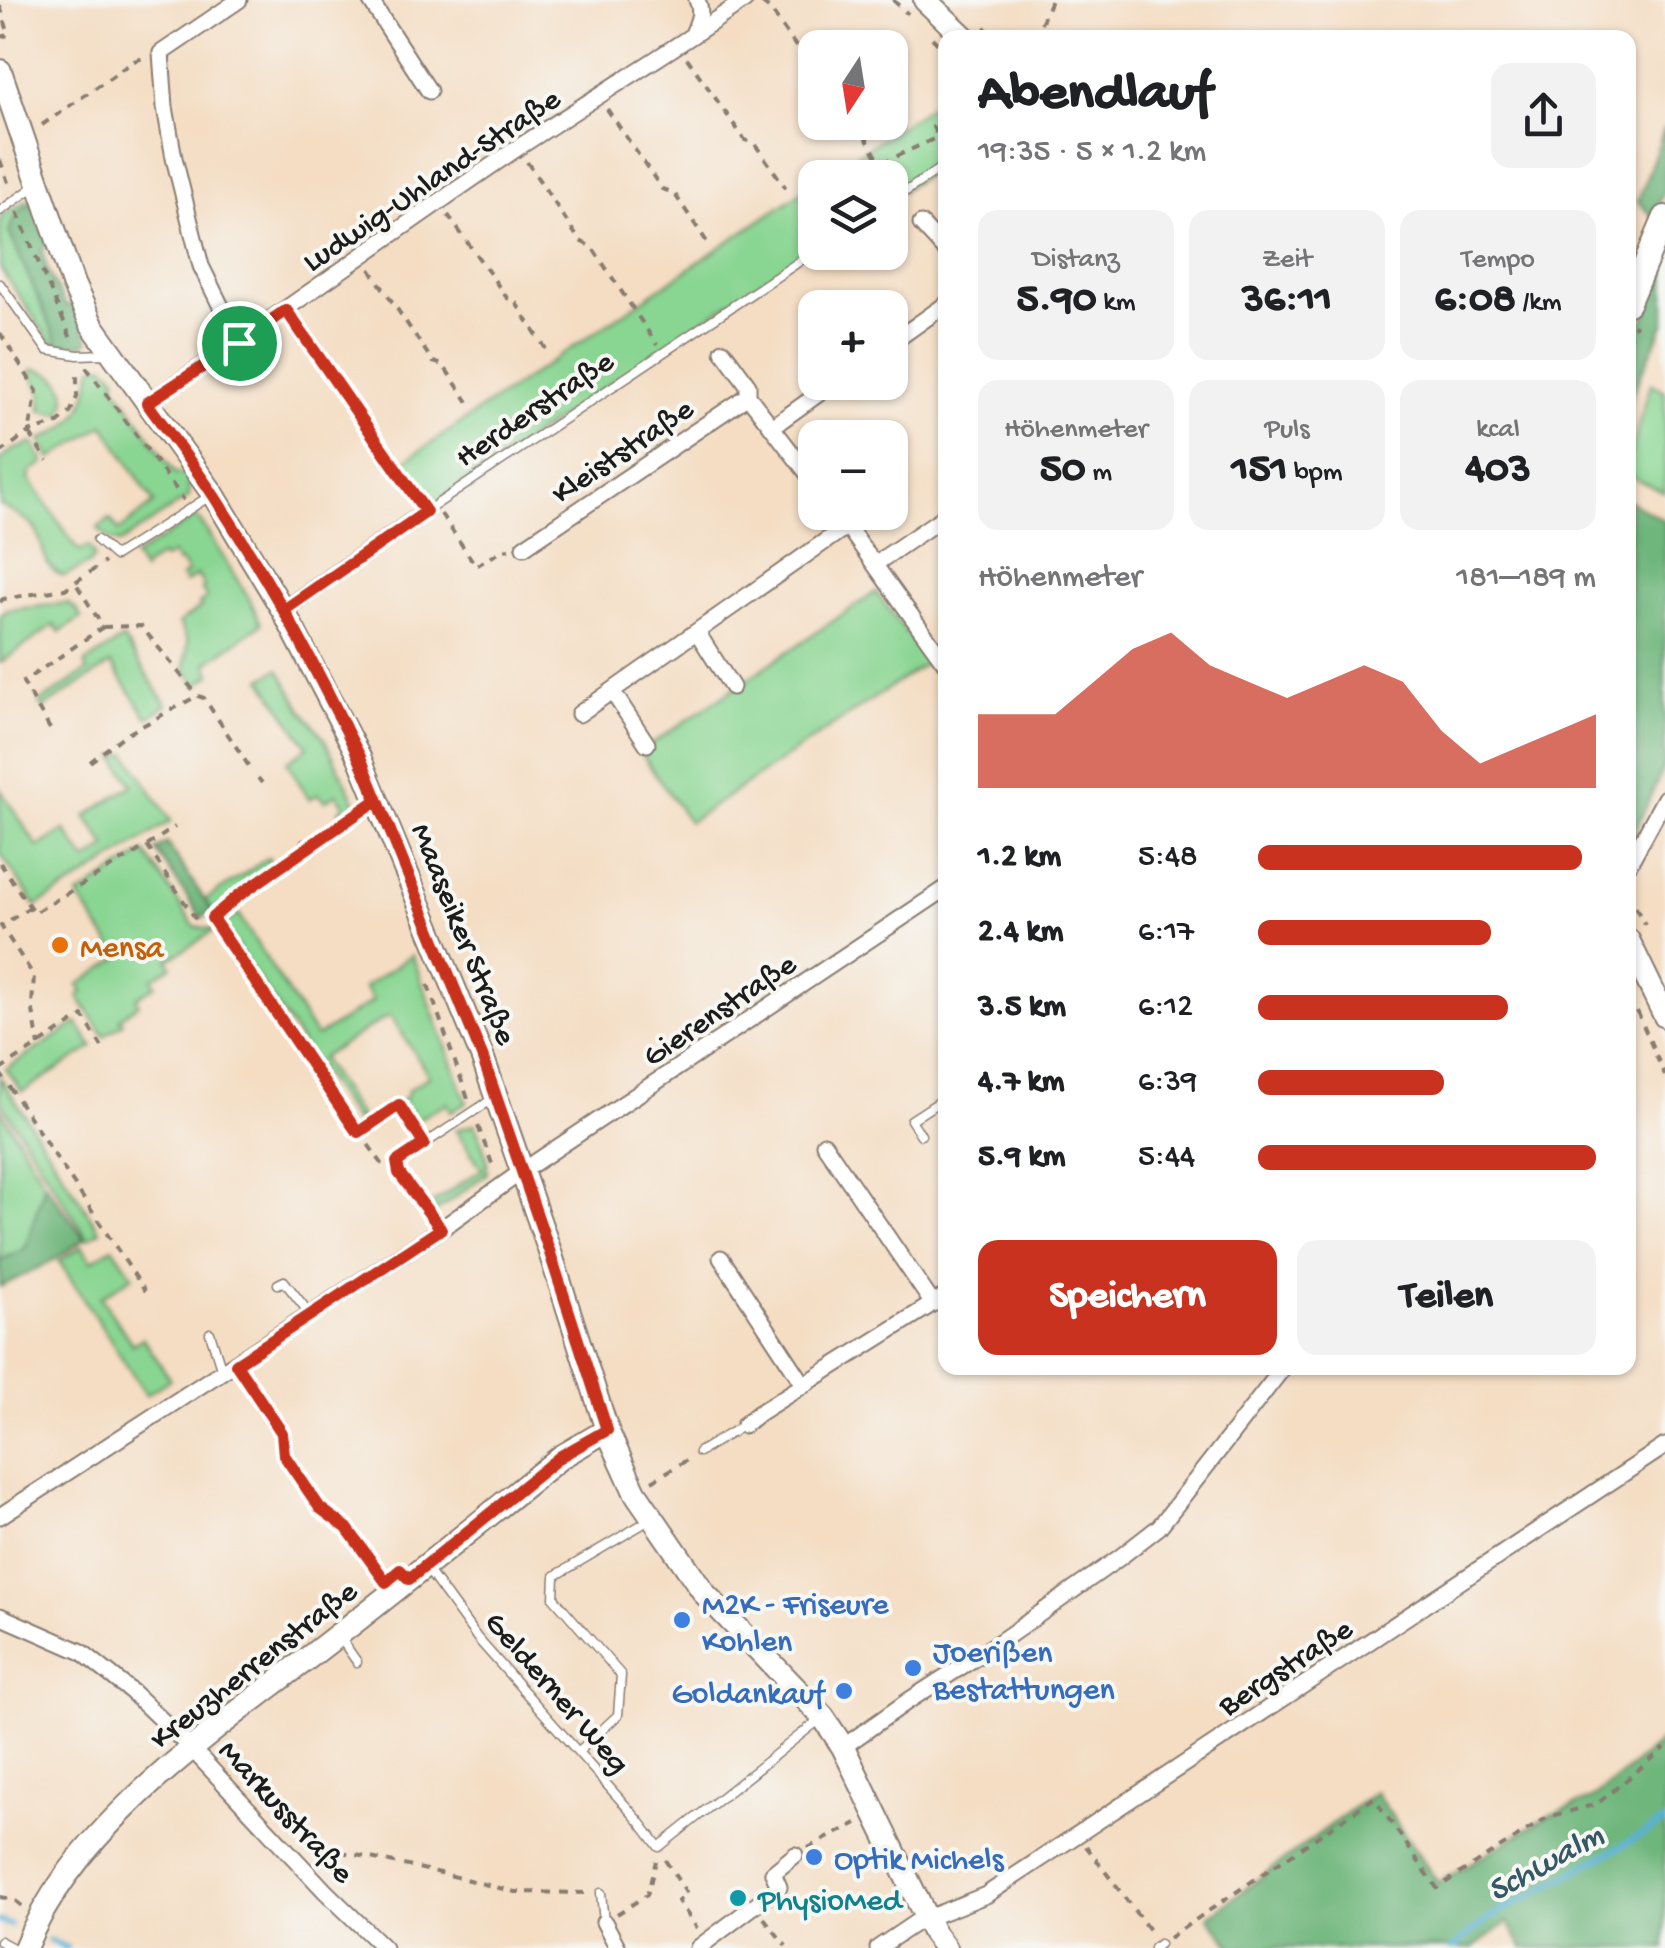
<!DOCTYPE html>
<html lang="de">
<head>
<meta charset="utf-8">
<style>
  body { margin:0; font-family:"Gochi Hand",sans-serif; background:#f2f2f2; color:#202124; height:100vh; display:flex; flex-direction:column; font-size:38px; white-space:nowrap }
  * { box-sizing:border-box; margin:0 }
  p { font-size:32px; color:#757577 }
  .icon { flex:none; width:55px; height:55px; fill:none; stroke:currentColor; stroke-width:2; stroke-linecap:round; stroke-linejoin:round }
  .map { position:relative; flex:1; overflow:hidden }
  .panel { position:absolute; left:938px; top:30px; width:698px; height:1345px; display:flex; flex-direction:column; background:#fff; border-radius:20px; box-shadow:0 2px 8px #0004 }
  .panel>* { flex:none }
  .needle { width:65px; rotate:192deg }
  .fabs { position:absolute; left:798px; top:30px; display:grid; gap:20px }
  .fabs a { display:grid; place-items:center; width:110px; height:110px; border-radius:20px; background:#fff; box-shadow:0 2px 8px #0004; font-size:50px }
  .pin { position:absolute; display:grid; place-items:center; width:85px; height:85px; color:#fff; margin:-42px; border:5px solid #fff; border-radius:50%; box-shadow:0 2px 10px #0007 }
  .round { display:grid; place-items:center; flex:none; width:105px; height:105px; border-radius:20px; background:#f2f2f2 }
  .headline { display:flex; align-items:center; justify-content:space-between; height:170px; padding:0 40px }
  h1 { font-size:55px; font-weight:700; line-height:75px }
  .metrics { display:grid; grid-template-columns:repeat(3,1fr); gap:15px; height:170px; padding:10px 40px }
  .metrics div { display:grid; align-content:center; border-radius:20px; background:#f2f2f2; text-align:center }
  .metrics b { font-size:42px; font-weight:700 }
  .metrics small { font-size:28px; font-weight:400 }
  .metrics p { font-size:28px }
  .chart { height:280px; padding:20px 40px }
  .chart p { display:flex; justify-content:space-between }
  .chart svg { width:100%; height:180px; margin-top:10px; fill:#c8321e; opacity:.7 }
  .primary-button { display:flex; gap:20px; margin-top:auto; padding:20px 40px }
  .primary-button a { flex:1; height:115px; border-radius:20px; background:#c8321e; color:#fff; font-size:40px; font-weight:700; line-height:115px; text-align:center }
  .primary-button a+a { background:#f2f2f2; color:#202124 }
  ul { padding:0 40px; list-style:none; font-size:32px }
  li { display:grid; grid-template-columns:160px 120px 1fr; align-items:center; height:75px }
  li i { height:25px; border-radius:12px; background:#c8321e }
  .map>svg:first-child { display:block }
  .green { fill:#89d592; stroke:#527857; stroke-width:2.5 }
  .forest { fill:#6eb67c; stroke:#45694c; stroke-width:2.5 }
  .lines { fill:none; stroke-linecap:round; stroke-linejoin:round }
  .stream { stroke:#59b1d6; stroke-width:6 }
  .lane-casing { stroke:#887c70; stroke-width:11 }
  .street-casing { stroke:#887c70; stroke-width:19 }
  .secondary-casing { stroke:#887c70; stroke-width:26 }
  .path { stroke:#887c70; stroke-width:4; stroke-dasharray:8 8; stroke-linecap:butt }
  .lane { stroke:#fff; stroke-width:8 }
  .street { stroke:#fff; stroke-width:15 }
  .secondary { stroke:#fff; stroke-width:22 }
  .route-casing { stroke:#fff; stroke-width:20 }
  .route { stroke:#c8321e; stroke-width:12 }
  .food-dot { fill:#e8710a; stroke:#f6f6f2; stroke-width:4 }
  .shop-dot { fill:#3f7fe0; stroke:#f6f6f2; stroke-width:4 }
  .culture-dot { fill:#0f9aa8; stroke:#f6f6f2; stroke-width:4 }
  .labels { text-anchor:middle; stroke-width:8; stroke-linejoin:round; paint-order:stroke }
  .street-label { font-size:32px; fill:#1c1c1c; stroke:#f6f6f2 }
  .food-label { font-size:32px; fill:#c56008; stroke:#f6f6f2; text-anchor:start }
  .shop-label { font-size:32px; fill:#366cbe; stroke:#f6f6f2; text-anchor:start }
  .culture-label { font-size:32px; fill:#0d838f; stroke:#f6f6f2; text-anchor:start }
  .water-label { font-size:35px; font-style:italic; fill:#345866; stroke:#f6f6f2 }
</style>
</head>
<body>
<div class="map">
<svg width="1665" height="1948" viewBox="0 0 1665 1948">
  <rect width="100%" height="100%" fill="#f6f6f2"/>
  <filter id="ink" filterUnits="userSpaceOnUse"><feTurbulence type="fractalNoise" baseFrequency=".01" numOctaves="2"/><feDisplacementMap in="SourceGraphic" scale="20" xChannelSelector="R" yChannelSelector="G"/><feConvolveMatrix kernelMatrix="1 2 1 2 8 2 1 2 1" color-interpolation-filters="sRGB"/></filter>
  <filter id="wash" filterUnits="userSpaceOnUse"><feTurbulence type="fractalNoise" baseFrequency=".0048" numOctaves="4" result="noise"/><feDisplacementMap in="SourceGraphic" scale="40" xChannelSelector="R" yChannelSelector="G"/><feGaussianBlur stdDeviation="2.25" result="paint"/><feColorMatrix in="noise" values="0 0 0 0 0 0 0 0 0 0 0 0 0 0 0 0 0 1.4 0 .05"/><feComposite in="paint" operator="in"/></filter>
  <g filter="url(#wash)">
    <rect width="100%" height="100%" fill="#f4ddc3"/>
    <!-- green -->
    <path class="green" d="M 945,96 L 945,162 L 902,191 L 899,189 L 890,194 L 890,178 L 823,178 Z
      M 815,183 L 815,245 L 428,507 L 399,465 Z
      M 30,199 L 33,203 L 22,209 L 59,345 L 50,341 L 0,268 L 0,220 L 4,214 Z
      M 104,365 L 116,376 L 115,385 L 175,473 L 188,475 L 189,497 L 120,543 C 109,542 104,536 98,528 L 110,519 L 119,531 L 154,503 L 104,425 L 51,459 L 40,440 C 81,424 85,407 93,367 Z
      M 34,369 C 59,373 74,389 61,414 L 41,411 L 42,394 L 30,372 Z
      M 1651,383 L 1665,391 L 1665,493 L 1628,475 L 1628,462 Z
      M 33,443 L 44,463 L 31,471 L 29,479 L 79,551 L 89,546 L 95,555 L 90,563 L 64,576 C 41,569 46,547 35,529 C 28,518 11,512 0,505 L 0,460 L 13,450 Z
      M 195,517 L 199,519 L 250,600 L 261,624 L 207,663 L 211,675 L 197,685 L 185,669 L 188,642 L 179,623 L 201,607 L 199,604 L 207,598 L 201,589 L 204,586 L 197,575 L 185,583 L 181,577 L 188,572 L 181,562 L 178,563 L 172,554 L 164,559 L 161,556 L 144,567 L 143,571 L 134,557 Z
      M 876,592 L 928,662 L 689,822 L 640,752 Z
      M 67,603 L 77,610 L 81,618 L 60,632 L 54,625 L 0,663 L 0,615 L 8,610 Z
      M 123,639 L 167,705 L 148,718 L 111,664 L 43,708 L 39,703 L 87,671 L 84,664 Z
      M 279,669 L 303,711 L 324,738 L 360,811 L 344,820 L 339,811 L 345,806 L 337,794 L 325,801 L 319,794 L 309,799 L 287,762 L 308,747 L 262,679 Z
      M 127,754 L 171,821 L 90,874 L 36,906 L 0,853 L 0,789 L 38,847 L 65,830 L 86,861 L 107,847 L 86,816 L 133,785 L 115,757 Z
      M 145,852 L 194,926 L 215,930 L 168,960 L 172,966 L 152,979 L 156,985 L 136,998 L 139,1004 L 120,1018 L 123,1023 L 104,1036 L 78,996 L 83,992 L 78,985 L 119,958 L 78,896 Z
      M 268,858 L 275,869 L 212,911 L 205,900 Z
      M 238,914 L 316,1037 L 373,1001 L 364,987 L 412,955 L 467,1103 L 451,1111 L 447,1103 L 416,1120 L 402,1100 L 408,1095 L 407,1091 L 429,1076 L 390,1015 L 321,1058 L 360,1118 L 355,1122 L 222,925 Z
      M 77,1023 L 93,1047 L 22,1092 L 6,1069 Z
      M 0,1077 L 100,1231 L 88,1239 L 0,1101 Z
      M 0,1109 L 45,1184 L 25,1250 L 0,1260 Z
      M 475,1124 L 487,1158 L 487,1173 L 435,1212 L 430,1205 L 482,1169 L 456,1130 Z
      M 82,1246 L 92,1261 L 113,1247 L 133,1276 L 101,1297 L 132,1344 L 143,1338 L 170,1379 L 146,1395 L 59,1261 Z"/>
    <!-- forest -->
    <path class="forest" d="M 1665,127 L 1665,189 L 1653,217 L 1638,201 Z
      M 33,203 L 48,245 L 42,249 L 47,269 L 65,306 L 74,305 L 89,340 L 85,344 L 59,345 L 9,232 C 13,217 19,210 33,203 Z
      M 1665,269 L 1665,322 L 1628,402 L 1628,355 Z
      M 1628,500 L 1665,521 L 1665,764 L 1628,847 Z
      M 167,843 L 212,911 L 201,918 L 156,850 Z
      M 45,1184 L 85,1239 L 54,1260 L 0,1287 L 0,1260 L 25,1249 Z
      M 1665,1738 L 1665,1948 L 1523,1948 L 1508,1922 L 1473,1948 L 1234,1948 L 1208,1917 L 1375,1792 L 1438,1883 L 1550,1815 L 1594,1798 Z"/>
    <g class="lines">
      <!-- stream -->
      <path class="stream" d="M 0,1921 L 10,1925
        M 49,1940 L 67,1948
        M 1452,1948 L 1488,1919 L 1665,1822"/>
    </g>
  </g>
  <g filter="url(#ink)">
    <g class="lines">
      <defs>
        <path id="lane" d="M 890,202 L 945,165
          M 0,211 L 34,187
          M 0,284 L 47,350 L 78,355 L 106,354
          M 425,512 L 815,251
          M 97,540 L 115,556 L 210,496
          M 304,844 L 308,849 L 373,802
          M 279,868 L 308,849
          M 921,1135 L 911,1120 L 945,1098
          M 441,1229 L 399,1173 L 397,1162 L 494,1098
          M 278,1284 L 284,1281 L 310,1314
          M 210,1333 L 222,1371
          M 699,1452 L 744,1425
          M 427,1569 L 478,1639 L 640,1822 L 659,1847 L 819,1720
          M 341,1639 L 357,1662
          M 578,1752 L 618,1715 L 621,1675 L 554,1598 L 555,1576 L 651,1519
          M 601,1893 L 604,1922
          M 0,1941 L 13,1948
          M 1154,1948 L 1159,1944"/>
        <path id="street" d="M 370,0 L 429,91
          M 693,34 C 698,22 703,12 697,0
          M 921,224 L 945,250
          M 239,343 L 201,266 L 174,158 L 165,107 L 161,53 L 239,0
          M 890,344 L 945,305
          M 723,351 L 748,385 L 748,396 L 815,483
          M 147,403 C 272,321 392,233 516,149 C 592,99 670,52 745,0
          M 772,427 L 835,382
          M 837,512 L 945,663
          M 524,547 L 748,396
          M 875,564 L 945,516
          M 283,610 L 425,512
          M 697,632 L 732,687
          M 612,691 L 647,744
          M 579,714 L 847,526
          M 1628,866 L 1665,798
          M 824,1144 L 933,1304
          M 721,1258 L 804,1385
          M 744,1425 L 759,1413 L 945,1296
          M 0,1516 L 441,1229 L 521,1172 L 945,889
          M 0,1616 L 82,1652 L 132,1692 L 192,1749 L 325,1891 L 384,1948
          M 843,1747 L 908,1701 L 1001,1641 L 1119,1558 L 1159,1527 L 1283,1368
          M 604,1922 L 618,1948
          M 698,1948 L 779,1887 L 773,1873 L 795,1855
          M 878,1948 L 915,1923 L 986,1895 L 1665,1446"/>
        <path id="secondary" d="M 925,0 L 965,38
          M 0,71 L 73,284 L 92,325 L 213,494 L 283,610 L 359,757 L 482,1056 L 549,1249 L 607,1430 L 635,1492 L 705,1594 L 823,1717 L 843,1747 L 933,1932 L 945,1948
          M 1628,304 L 1665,217
          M 1628,940 L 1665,1016
          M 25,1948 C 77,1819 227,1722 334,1638 C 411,1579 486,1517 561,1457 L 607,1430"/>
      </defs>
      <!-- lane casing -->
      <use href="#lane" class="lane-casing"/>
      <!-- street casing -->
      <use href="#street" class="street-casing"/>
      <!-- secondary casing -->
      <use href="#secondary" class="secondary-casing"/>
      <!-- path -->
      <path class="path" d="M 893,0 L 908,14
        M 762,3 L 770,9 L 815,74
        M 0,6 L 9,35 L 0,37
        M 984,27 L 995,38
        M 932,38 L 945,51
        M 1035,38 L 1051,0
        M 687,58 L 745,140 L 754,143 L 786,188
        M 607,109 L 662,189 L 674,193 L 707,242
        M 945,116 L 939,118 L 933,127 L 938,137 L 945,138
        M 857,122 L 889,178
        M 42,125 L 134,61 L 147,57
        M 0,160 L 10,188
        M 527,162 L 580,241 L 592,247 L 657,345
        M 882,163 L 938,137
        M 17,212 L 72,341
        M 448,215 L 507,298 L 514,300 L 546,349
        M 370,269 L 433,362 L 443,365 L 468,402
        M 295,322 L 417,500
        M 0,333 L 37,391 L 29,432 L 47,461
        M 1628,343 L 1635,324
        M 86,367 L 184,500
        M 0,453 L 29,432 L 58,423 L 70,413 L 77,397 L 77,370
        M 441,514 L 476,566 L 503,550 L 509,549
        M 0,602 L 3,599 L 65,589 L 105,562
        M 103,627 L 141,626 L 198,696 L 204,698 L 250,768
        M 50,729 L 23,682 L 103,627 L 75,582
        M 90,762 L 122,737 L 197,696
        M 258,778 L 262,783
        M 147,846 L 197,921 L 212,918 L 355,1129 L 359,1132 L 399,1105 L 417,1131
        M 0,863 L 34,913 L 147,846 L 175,827
        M 1628,893 L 1645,925
        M 30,907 L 1,926 L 34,976 L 32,1005 L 39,1046
        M 212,918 L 238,896 L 268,876
        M 428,985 L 468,1099
        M 1637,1011 L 1665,1076
        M 0,1070 L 83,1016 L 102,1047
        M 0,1073 L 145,1291
        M 478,1126 L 494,1169
        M 359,1132 L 383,1165
        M 244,1377 L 282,1433 L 284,1455 L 320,1508 L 347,1528 L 381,1575
        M 652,1481 L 687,1460
        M 1086,1846 L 1152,1934
        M 309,1847 L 328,1849 L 441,1873 L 515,1892 L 590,1893
        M 808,1848 L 857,1823
        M 665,1860 L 687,1894 L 678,1901 L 697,1928
        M 0,1897 L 13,1899 L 22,1906
        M 617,1914 L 647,1895 L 656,1861
        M 764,1918 L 786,1946
        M 1169,1938 L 1374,1798 L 1437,1888 L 1548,1817 L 1597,1804 L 1665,1748"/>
      <!-- lane -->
      <use href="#lane" class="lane"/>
      <!-- street -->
      <use href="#street" class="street"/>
      <!-- secondary -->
      <use href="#secondary" class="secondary"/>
    </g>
  </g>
  <g class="lines" filter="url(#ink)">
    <defs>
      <path id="route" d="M 239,343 L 147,403 C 169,434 193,464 214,496 C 276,592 334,694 377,800 L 238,896 L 212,918 L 355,1129 L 359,1132 L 399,1105 L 424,1144 L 397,1162 L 399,1173 L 441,1229 L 236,1364 L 282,1433 L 284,1455 L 320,1508 L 347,1528 L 386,1582 L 400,1570 L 409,1579 L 561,1456 L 607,1430 L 549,1250 L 482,1056 L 360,757 L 284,610 L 426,512 L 286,310 L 239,343"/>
    </defs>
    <!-- route casing -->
    <use href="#route" class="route-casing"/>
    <!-- route -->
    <use href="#route" class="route"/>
  </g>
  <!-- markers -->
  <circle class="food-dot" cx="60" cy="945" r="10"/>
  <g class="shop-dot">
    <circle cx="682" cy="1620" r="10"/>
    <circle cx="913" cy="1668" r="10"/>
    <circle cx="844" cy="1691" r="10"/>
    <circle cx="814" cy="1857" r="10"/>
  </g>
  <circle class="culture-dot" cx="738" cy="1898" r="10"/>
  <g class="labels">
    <!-- street labels -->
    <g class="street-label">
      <text transform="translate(430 178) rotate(-34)" y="11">Ludwig-Uhland-Straße</text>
      <text transform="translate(533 407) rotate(-34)" y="11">Herderstraße</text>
      <text transform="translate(621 449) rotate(-34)" y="11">Kleiststraße</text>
      <text transform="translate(466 933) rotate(68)" y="11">Maaseiker Straße</text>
      <text transform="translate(718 1008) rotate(-34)" y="11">Gierenstraße</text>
      <text transform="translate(252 1663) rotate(-38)" y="11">Kreuzherrenstraße</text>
      <text transform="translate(1284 1665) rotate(-33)" y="11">Bergstraße</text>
      <text transform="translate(559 1691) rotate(49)" y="11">Gelderner Weg</text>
      <text transform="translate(288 1810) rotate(47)" y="11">Markusstraße</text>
    </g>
    <!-- food labels -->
    <g class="food-label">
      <text x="80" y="956">Mensa</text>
    </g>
    <!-- shop labels -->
    <g class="shop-label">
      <text x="702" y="1613">M2K - Friseure<tspan x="702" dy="37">Kohlen</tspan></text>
      <text x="933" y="1661">Joerißen<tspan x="933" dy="37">Bestattungen</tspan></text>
      <text x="824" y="1702" text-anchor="end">Goldankauf</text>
      <text x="834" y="1868">Optik Michels</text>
    </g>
    <!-- culture labels -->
    <g class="culture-label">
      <text x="758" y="1909">PhysioMed</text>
    </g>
    <!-- water labels -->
    <g class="water-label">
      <text transform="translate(1544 1860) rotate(-29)" y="12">Schwalm</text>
    </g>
  </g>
</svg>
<div class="fabs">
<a><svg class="needle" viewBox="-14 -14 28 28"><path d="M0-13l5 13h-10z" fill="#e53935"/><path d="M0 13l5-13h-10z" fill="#757577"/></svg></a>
<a><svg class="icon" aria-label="layers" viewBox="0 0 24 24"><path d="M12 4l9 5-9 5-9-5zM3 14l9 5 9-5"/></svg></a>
<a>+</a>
<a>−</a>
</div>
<div class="pin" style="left:239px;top:343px;background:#1e9e55"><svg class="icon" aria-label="arrive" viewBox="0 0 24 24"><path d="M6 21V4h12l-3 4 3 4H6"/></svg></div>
<section class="panel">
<div class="headline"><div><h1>Abendlauf</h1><p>19:35 · 5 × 1.2 km</p></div><a class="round"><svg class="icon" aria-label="share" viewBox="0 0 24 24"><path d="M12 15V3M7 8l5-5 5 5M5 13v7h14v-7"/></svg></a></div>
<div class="metrics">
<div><p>Distanz</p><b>5.90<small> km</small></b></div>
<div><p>Zeit</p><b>36:11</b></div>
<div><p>Tempo</p><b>6:08<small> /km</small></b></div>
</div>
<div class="metrics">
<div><p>Höhenmeter</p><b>50<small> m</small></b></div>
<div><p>Puls</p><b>151<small> bpm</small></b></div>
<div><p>kcal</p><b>403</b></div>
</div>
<div class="chart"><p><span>Höhenmeter</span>181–189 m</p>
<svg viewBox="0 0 160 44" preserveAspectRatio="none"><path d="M0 44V26L10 26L20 26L30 18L40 10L50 6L60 14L70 18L80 22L90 18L100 14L110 18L120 30L130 38L140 34L150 30L160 26V44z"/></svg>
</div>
<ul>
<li><b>1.2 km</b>5:48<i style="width:96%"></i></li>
<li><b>2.4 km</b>6:17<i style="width:69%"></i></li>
<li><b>3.5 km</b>6:12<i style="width:74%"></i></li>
<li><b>4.7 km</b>6:39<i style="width:55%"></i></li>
<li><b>5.9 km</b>5:44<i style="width:100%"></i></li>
</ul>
<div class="primary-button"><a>Speichern</a><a>Teilen</a></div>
</section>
</div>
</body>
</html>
